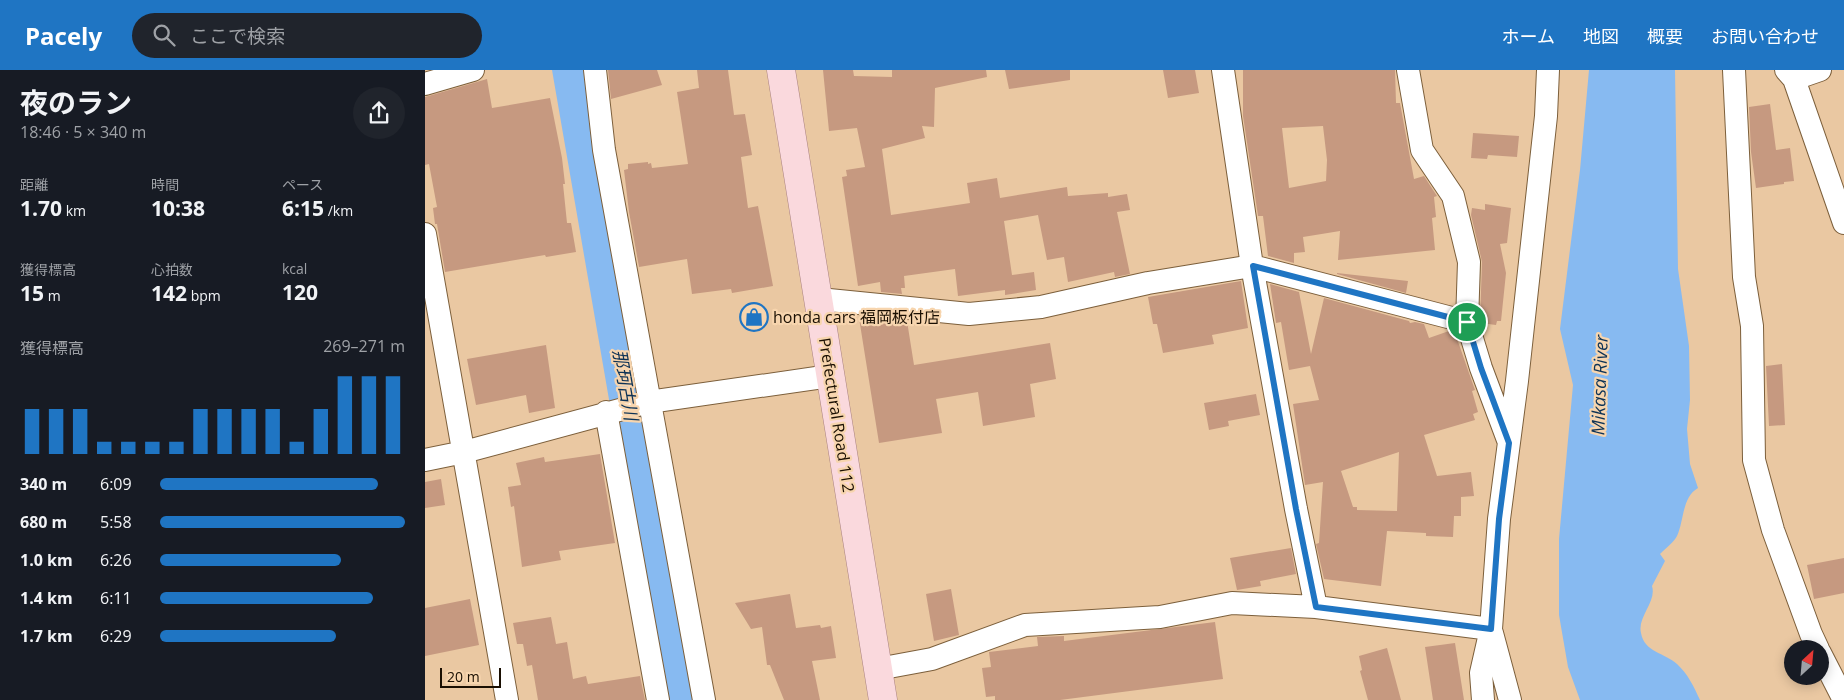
<!DOCTYPE html>
<html lang="ja">
<head>
<meta charset="utf-8">
<style>
  body { margin:0; font-family:"Open Sans","Noto Sans JP",sans-serif; background:#20242c; color:#f1f3f6; height:100vh; display:flex; flex-direction:column; font-size:19px; white-space:nowrap }
  * { box-sizing:border-box; margin:0 }
  p { font-size:16px; color:#9ea1a6 }
  .icon { flex:none; width:28px; height:28px; fill:none; stroke:currentColor; stroke-width:2; stroke-linecap:round; stroke-linejoin:round }
  .map { position:relative; flex:1; overflow:hidden }
  .drawer { display:flex; flex-direction:column; background:#171b24; width:425px }
  .drawer>* { flex:none }
  .needle { width:32px; rotate:26deg }
  .tools { position:absolute; left:1359px; top:570px; display:grid; gap:10px }
  .tools a { display:grid; place-items:center; width:45px; height:45px; border-radius:50%; background:#171b24; box-shadow:0 2px 12px #0003; font-size:25px }
  .scale { position:absolute; left:15px; bottom:12px; width:61px; box-sizing:border-box; padding-left:5px; border:2px solid #1a0f02; border-top:0; font-size:14px; line-height:18px; white-space:nowrap; color:#1a0f02; -webkit-text-stroke:4px #f7d5ae; paint-order:stroke }
  .pin { position:absolute; display:grid; place-items:center; width:42px; height:42px; color:#fff; margin:-21px; border:2px solid #fff; border-radius:50%; box-shadow:0 1px 5px #0007 }
  .round { display:grid; place-items:center; flex:none; width:52px; height:52px; border-radius:26px; background:#20242c }
  .head { display:flex; align-items:center; justify-content:space-between; height:85px; padding:0 20px }
  h1 { font-size:28px; font-weight:700; line-height:38px }
  .stats { display:grid; grid-template-columns:repeat(3,1fr); gap:8px; height:85px; padding:5px 20px }
  .stats div { display:grid; align-content:center }
  .stats b { font-size:21px; font-weight:700 }
  .stats small { font-size:14px; font-weight:400 }
  .stats p { font-size:14px }
  .chart { height:140px; padding:10px 20px }
  .chart p { display:flex; justify-content:space-between }
  .chart svg { width:100%; height:90px; margin-top:5px; stroke:#1f75c3; stroke-width:6 }
  ul { padding:0 20px; list-style:none; font-size:16px }
  li { display:grid; grid-template-columns:80px 60px 1fr; align-items:center; height:38px }
  li i { height:12px; border-radius:6px; background:#1f75c3 }
  header { display:flex; align-items:center; gap:30px; box-sizing:border-box; height:70px; padding:0 25px; background:#1f75c3; color:#fff }
  header strong { font-size:24px }
  nav { display:flex; gap:28px; margin-inline-start:auto; font-size:18px }
  .search { width:350px; height:45px; background:#20242c; display:flex; align-items:center; gap:12px; box-sizing:border-box; padding:0 18px; border-radius:28px; color:#9ea1a6; font-size:19px }
  main { display:flex; flex:1; min-height:0 }
  .map>svg:first-child { display:block }
  .water { fill:#87baf1 }
  .building { fill:#c69980; fill-rule:evenodd }
  .lines { fill:none; stroke-linecap:round; stroke-linejoin:round }
  .minor-casing { stroke:#7c5f3b; stroke-width:24 }
  .major-casing { stroke:#a98181; stroke-width:29 }
  .minor { stroke:#fff; stroke-width:22 }
  .major { stroke:#fad9dd; stroke-width:28 }
  .route-casing { stroke:#fff; stroke-width:10 }
  .route { stroke:#1f75c3; stroke-width:6 }
  .labels { text-anchor:middle; stroke-width:4.5; stroke-linejoin:round; paint-order:stroke }
  .poi-label { font-size:16px; fill:#1a0f02; stroke:#f7d5ae; text-anchor:start }
  .street-label { font-size:16px; fill:#1a0f02; stroke:#f7d5ae }
  .water-label { font-size:18px; font-style:italic; fill:#0e3356; stroke:#f7d5ae }
</style>
</head>
<body>
<header>
<strong>Pacely</strong>
<div class="search"><svg class="icon" aria-label="search" viewBox="0 0 24 24"><circle cx="10" cy="10" r="6"/><path d="M15 15l6 6"/></svg>ここで検索</div>
<nav><a>ホーム</a><a>地図</a><a>概要</a><a>お問い合わせ</a></nav>
</header>
<main>
<section class="drawer">
<div class="head"><div><h1>夜のラン</h1><p>18:46 · 5 × 340 m</p></div><a class="round"><svg class="icon" aria-label="share" viewBox="0 0 24 24"><path d="M12 15V3M7 8l5-5 5 5M5 13v7h14v-7"/></svg></a></div>
<div class="stats">
<div><p>距離</p><b>1.70<small> km</small></b></div>
<div><p>時間</p><b>10:38</b></div>
<div><p>ペース</p><b>6:15<small> /km</small></b></div>
</div>
<div class="stats">
<div><p>獲得標高</p><b>15<small> m</small></b></div>
<div><p>心拍数</p><b>142<small> bpm</small></b></div>
<div><p>kcal</p><b>120</b></div>
</div>
<div class="chart"><p><span>獲得標高</span>269–271 m</p>
<svg viewBox="0 0 160 44" preserveAspectRatio="none"><path d="M5 44V22M15 44V22M25 44V22M35 44V38M45 44V38M55 44V38M65 44V38M75 44V22M85 44V22M95 44V22M105 44V22M115 44V38M125 44V22M135 44V6M145 44V6M155 44V6"/></svg>
</div>
<ul>
<li><b>340 m</b>6:09<i style="width:89%"></i></li>
<li><b>680 m</b>5:58<i style="width:100%"></i></li>
<li><b>1.0 km</b>6:26<i style="width:74%"></i></li>
<li><b>1.4 km</b>6:11<i style="width:87%"></i></li>
<li><b>1.7 km</b>6:29<i style="width:72%"></i></li>
</ul>
</section>
<div class="map">
<svg width="1419" height="630" viewBox="0 0 1419 630">
  <rect width="100%" height="100%" fill="#eac8a2"/>
  <!-- water -->
  <path class="water" d="M 127,0 L 166,0 L 270,630 L 236,630 Z
    M 1164,0 L 1250,0 L 1253,199 L 1264,276 L 1265,330 L 1262,359 L 1265,394 L 1273,418 C 1257,427 1259,451 1252,466 C 1249,472 1241,478 1235,484 L 1240,491 L 1227,516 C 1232,532 1212,547 1216,563 C 1219,582 1240,583 1252,594 C 1263,604 1269,617 1275,630 L 1155,630 L 1143,597 L 1134,545 L 1134,469 L 1148,315 L 1135,259 L 1155,100 Z"/>
  <!-- building -->
  <path class="building" d="M 183,0 L 232,0 L 237,15 L 186,29 Z
    M 272,0 L 303,0 L 309,45 L 320,44 L 327,85 L 316,87 L 323,138 L 333,136 L 348,216 L 307,223 L 306,219 L 267,224 L 262,189 L 214,197 L 204,142 L 199,100 L 203,99 L 203,94 L 223,92 L 223,94 L 226,93 L 227,98 L 263,94 L 252,22 L 274,18 Z
    M 398,0 L 428,0 L 429,6 L 467,7 L 467,0 L 561,0 L 562,7 L 510,18 L 509,57 L 497,56 L 500,68 L 457,79 L 466,145 L 545,133 L 542,113 L 572,108 L 575,128 L 642,117 L 643,126 L 683,123 L 683,127 L 702,124 L 705,140 L 692,142 L 705,204 L 690,207 L 689,202 L 643,212 L 639,187 L 622,190 L 613,145 L 579,151 L 587,205 L 609,202 L 611,220 L 580,225 L 580,220 L 533,226 L 530,199 L 479,206 L 480,218 L 476,218 L 477,224 L 456,222 L 455,212 L 433,216 L 417,107 L 422,106 L 421,100 L 440,97 L 432,58 L 404,61 Z
    M 580,0 L 645,0 L 645,10 L 584,19 Z
    M 738,0 L 770,0 L 774,23 L 743,28 Z
    M 818,0 L 970,0 L 971,33 L 975,33 L 989,109 L 999,106 L 1012,126 L 1009,127 L 1011,147 L 1007,148 L 1010,180 L 913,190 L 915,161 L 878,167 L 880,182 L 869,183 L 869,193 L 843,186 L 838,146 L 833,146 L 818,46 ZM 898,56 L 902,90 L 901,111 L 864,118 L 857,58 Z
    M 62,9 L 67,38 L 125,28 L 137,88 L 140,114 L 138,114 L 142,153 L 146,153 L 151,182 L 121,187 L 120,185 L 20,202 L 12,154 L 10,154 L 8,138 L 12,137 L 4,94 L 0,95 L 0,27 Z
    M 1345,34 L 1351,80 L 1365,78 L 1369,111 L 1359,112 L 1359,114 L 1331,118 L 1326,82 L 1324,37 Z
    M 1048,63 L 1094,66 L 1092,87 L 1063,85 L 1062,89 L 1046,88 Z
    M 1060,134 L 1086,138 L 1082,173 L 1075,174 L 1081,203 L 1076,251 L 1072,251 L 1071,255 L 1056,253 L 1055,250 L 1057,192 L 1046,145 L 1047,138 L 1060,140 Z
    M 912,203 L 983,211 L 981,223 L 912,204 Z
    M 816,211 L 823,258 L 787,265 L 789,274 L 738,283 L 732,254 L 728,254 L 723,227 Z
    M 845,214 L 874,222 L 886,284 L 899,228 L 984,251 L 985,253 L 990,252 L 999,254 L 1004,268 L 1024,261 L 1030,263 L 1050,320 L 1047,321 L 1053,342 L 1048,344 L 1050,350 L 999,365 L 1012,406 L 1046,402 L 1049,426 L 1036,427 L 1036,446 L 1029,446 L 1028,467 L 1001,466 L 1001,463 L 962,461 L 956,516 L 899,509 L 891,474 L 894,473 L 898,412 L 880,415 L 868,334 L 894,330 L 885,296 L 864,300 L 856,252 L 851,253 ZM 974,382 L 972,441 L 932,440 L 932,437 L 928,437 L 916,401 Z
    M 444,247 L 482,251 L 489,295 L 625,273 L 631,309 L 605,314 L 610,347 L 558,356 L 553,322 L 511,329 L 517,363 L 454,373 L 434,248 Z
    M 121,275 L 130,338 L 104,343 L 101,325 L 51,335 L 42,289 Z
    M 1357,294 L 1360,355 L 1344,356 L 1341,296 Z
    M 831,324 L 835,345 L 803,351 L 804,356 L 784,360 L 779,333 Z
    M 175,384 L 190,473 L 134,481 L 136,490 L 97,497 L 89,436 L 86,437 L 83,417 L 96,415 L 91,393 L 119,387 L 120,392 Z
    M 16,409 L 20,435 L 0,438 L 0,412 Z
    M 866,478 L 871,504 L 835,511 L 836,516 L 812,520 L 805,488 Z
    M 1419,488 L 1419,523 L 1389,529 L 1382,495 Z
    M 526,519 L 534,565 L 509,571 L 501,524 Z
    M 365,524 L 371,558 L 395,555 L 396,558 L 406,556 L 411,588 L 387,591 L 395,630 L 359,630 L 345,595 L 342,595 L 337,557 L 326,559 L 310,533 Z
    M 45,529 L 54,575 L 0,586 L 0,538 Z
    M 126,547 L 131,574 L 142,572 L 148,609 L 161,606 L 163,614 L 215,606 L 220,630 L 113,630 L 107,595 L 102,596 L 98,574 L 92,574 L 88,553 Z
    M 790,552 L 798,609 L 635,630 L 570,630 L 570,626 L 561,627 L 557,598 L 566,597 L 564,582 L 613,576 L 612,567 L 639,566 L 639,571 Z
    M 1030,573 L 1039,630 L 1008,630 L 1000,577 Z
    M 962,578 L 976,630 L 943,630 L 935,601 L 937,600 L 934,586 Z"/>
  <g class="lines">
    <defs>
      <path id="minor" d="M 170,0 L 179,80 L 279,630
        M 798,0 L 827,196 L 871,439 L 891,537 L 1066,559
        M 983,0 L 997,80 L 1028,126 L 1044,192 L 1042,252 L 1056,298 L 1083,370
        M 1309,0 L 1319,207 L 1327,256 L 1329,390 L 1348,460 L 1386,564 L 1393,579
        M 1361,0 L 1369,9 L 1395,0
        M 1369,9 L 1419,153
        M 0,14 L 48,0
        M 0,164 L 82,630
        M 394,229 L 544,244 L 616,237 L 723,213 L 827,196 L 1042,252
        M 181,342 L 233,630
        M 0,390 L 39,382 L 224,332 L 405,306
        M 1067,563 L 1085,630
        M 1395,583 L 1419,630
        M 453,599 L 507,589 L 600,555 L 735,547 L 807,533 L 891,537
        M 1058,630 L 1056,603 L 1066,559 L 1074,449 L 1092,311 L 1121,46 L 1123,0"/>
      <path id="major" d="M 356,0 L 458,630"/>
    </defs>
    <!-- minor casing -->
    <use href="#minor" class="minor-casing"/>
    <!-- major casing -->
    <use href="#major" class="major-casing"/>
    <!-- minor -->
    <use href="#minor" class="minor"/>
    <!-- major -->
    <use href="#major" class="major"/>
  </g>
  <g class="lines">
    <defs>
      <path id="route" d="M 828,196 L 1042,252 L 1056,298 L 1084,373 L 1074,449 L 1066,559 L 891,537 L 871,439 Z"/>
    </defs>
    <!-- route casing -->
    <use href="#route" class="route-casing"/>
    <!-- route -->
    <use href="#route" class="route"/>
  </g>
  <!-- icons -->
  <defs>
    <symbol id="shop-ring" viewBox="-11 -11 22 22"><circle r="9.5" fill="#f7d5ae" stroke="#1f75c3" stroke-width="1.5"/><path d="M-5-2.5h2.3a2.7 3.5 0 0 1 5.4 0H5L5.5 6h-11ZM-1.5-2.5h3a1.5 2.3 0 0 0-3 0Z" fill="#1f75c3"/></symbol>
  </defs>
  <g fill-rule="evenodd">
    <use href="#shop-ring" x="313" y="231" width="32" height="32"/>
  </g>
  <g class="labels">
    <!-- poi labels -->
    <g class="poi-label">
      <text x="348" y="253">honda cars 福岡板付店</text>
    </g>
    <!-- street labels -->
    <g class="street-label">
      <text transform="translate(412 345) rotate(81)" y="6">Prefectural Road 112</text>
    </g>
    <!-- water labels -->
    <g class="water-label">
      <text transform="translate(200 315) rotate(80)" y="6">那珂古川</text>
      <text transform="translate(1175 315) rotate(-88)" y="6">Mikasa River</text>
    </g>
  </g>
</svg>
<div class="tools">
<a><svg class="needle" viewBox="-14 -14 28 28"><path d="M0-13l5 13h-10z" fill="#e53935"/><path d="M0 13l5-13h-10z" fill="#9ea1a6"/></svg></a>
</div>
<div class="scale">20 m</div>
<div class="pin" style="left:1042px;top:252px;background:#1e9e55"><svg class="icon" aria-label="arrive" viewBox="0 0 24 24"><path d="M6 21V4h12l-3 4 3 4H6"/></svg></div>
</div>
</main>
</body>
</html>
